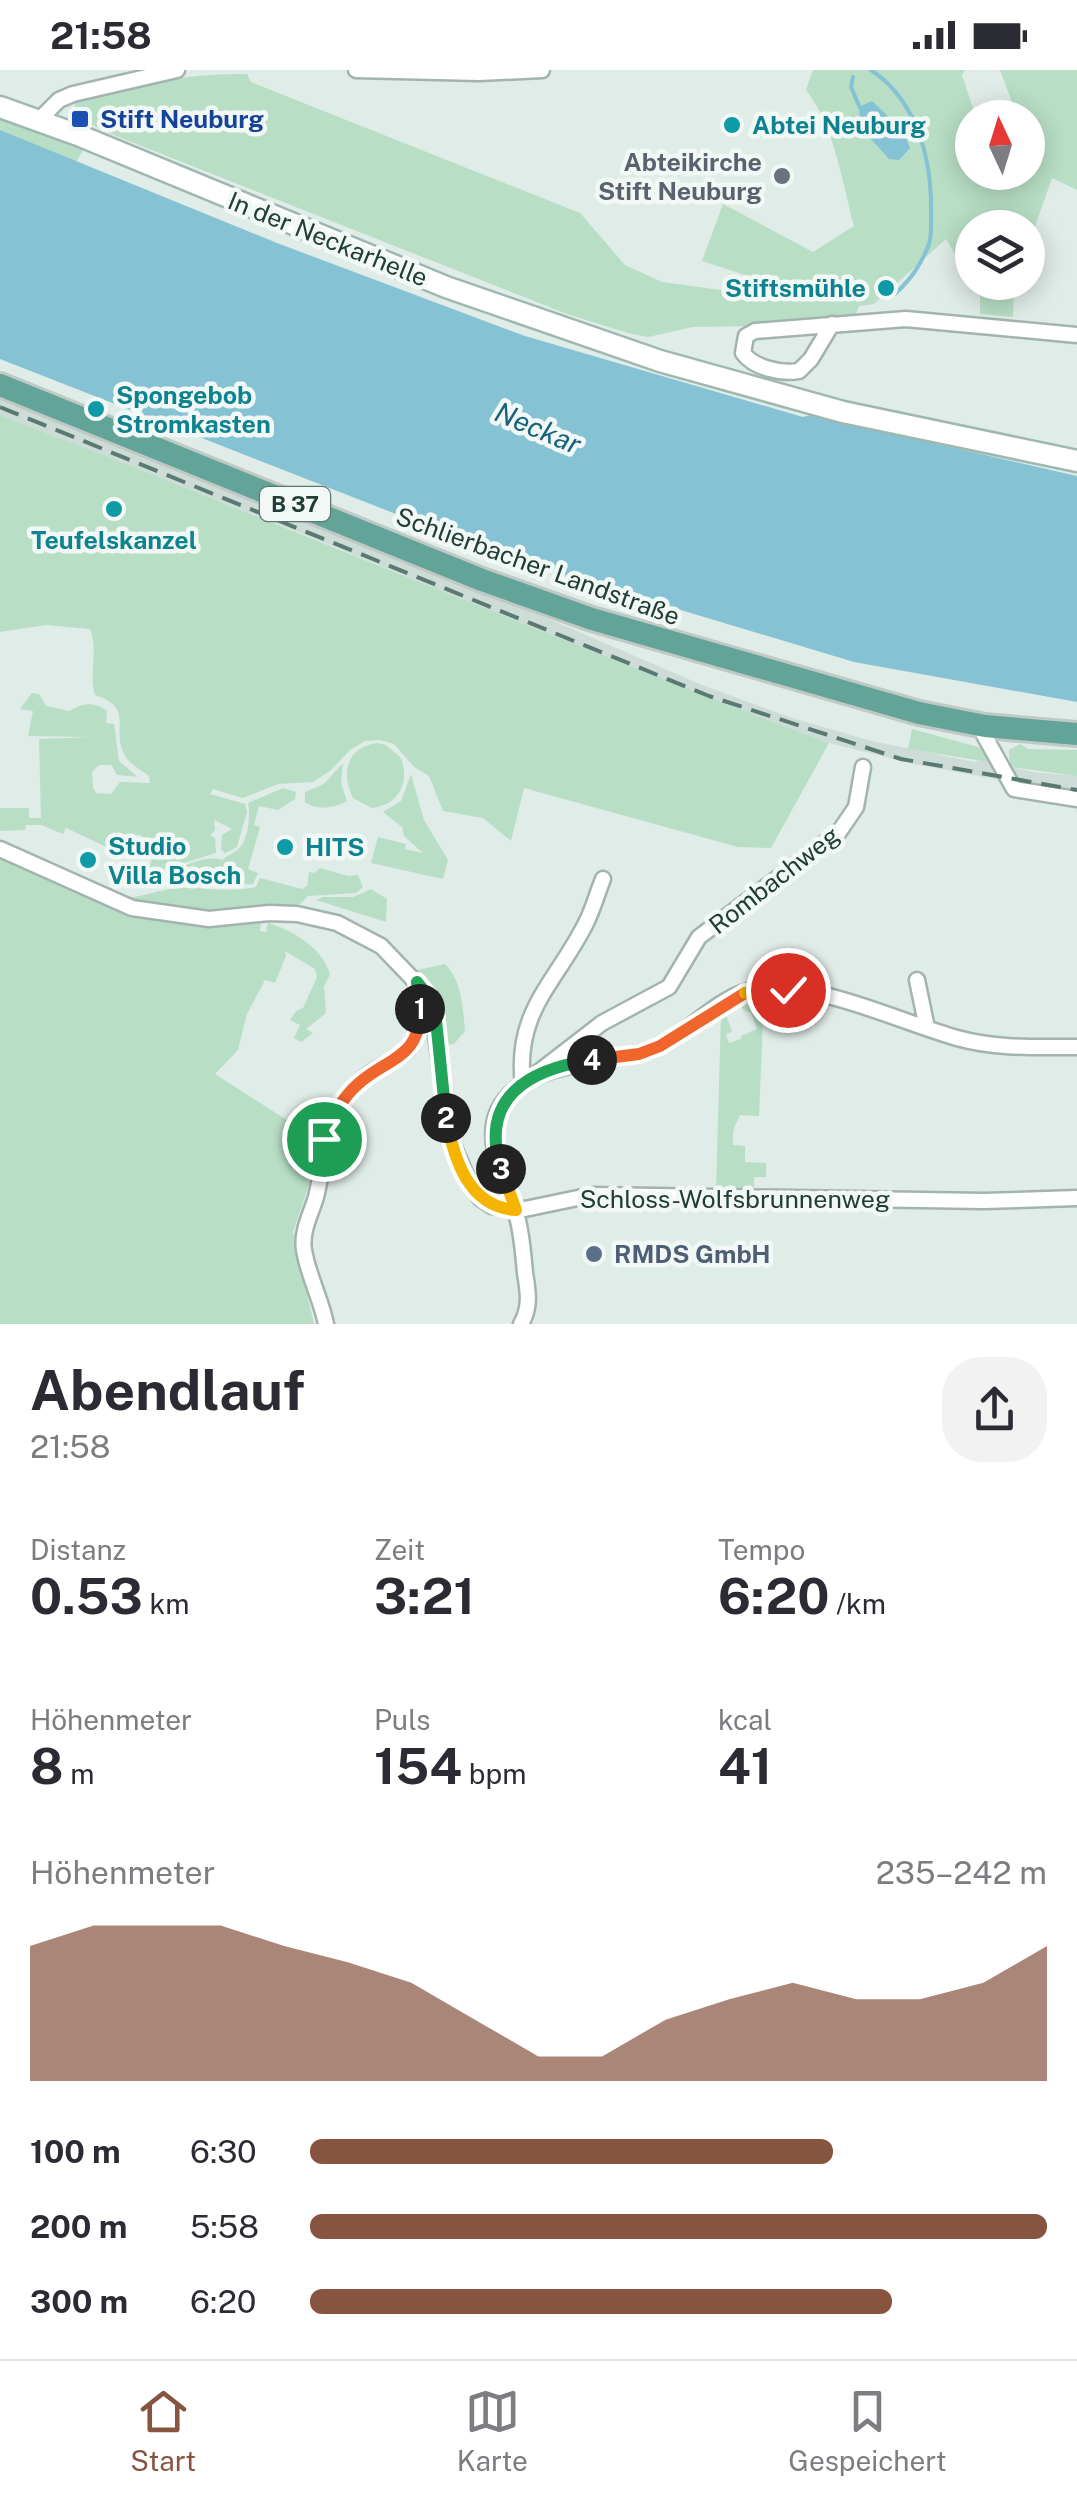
<!DOCTYPE html>
<html lang="de">
<head>
<meta charset="utf-8">
<style>
  body { margin:0; font-family:"Public Sans",sans-serif; background:#f2f2f3; color:#2b2b33; height:100vh; display:flex; flex-direction:column; font-size:38px; white-space:nowrap }
  * { box-sizing:border-box; margin:0 }
  p { font-size:32px; color:#7c7c81 }
  .icon { flex:none; width:55px; height:55px; fill:none; stroke:currentColor; stroke-width:2; stroke-linecap:round; stroke-linejoin:round }
  .map { position:relative; height:1254px; overflow:hidden }
  .drawer { display:flex; flex-direction:column; background:#fff; flex:1 }
  .drawer>* { flex:none }
  .needle { width:65px; rotate:356deg }
  .tools { position:absolute; left:955px; top:30px; display:grid; gap:20px }
  .tools a { display:grid; place-items:center; width:90px; height:90px; border-radius:50%; background:#fff; box-shadow:0 5px 25px #0003; font-size:50px }
  .pin { position:absolute; display:grid; place-items:center; width:85px; height:85px; color:#fff; margin:-42px; border:5px solid #fff; border-radius:50%; box-shadow:0 2px 10px #0007 }
  .km { position:absolute; width:50px; height:50px; margin:-25px; border-radius:50%; background:#222; color:#fff; font-size:28px; line-height:50px; text-align:center }
  .round { display:grid; place-items:center; flex:none; width:105px; height:105px; border-radius:40px; background:#f2f2f3 }
  .summary { display:flex; align-items:center; justify-content:space-between; height:170px; padding:0 30px }
  h1 { font-size:55px; font-weight:700; line-height:75px }
  .figures { display:grid; grid-template-columns:repeat(3,1fr); gap:15px; height:170px; padding:10px 30px }
  .figures div { display:grid; align-content:center }
  .figures b { font-size:50px; font-weight:700 }
  .figures small { font-size:28px; font-weight:400 }
  .figures p { font-size:28px }
  .chart { height:280px; padding:20px 30px }
  .chart p { display:flex; justify-content:space-between }
  .chart svg { width:100%; height:180px; margin-top:10px; fill:#875440; opacity:.7 }
  ul { padding:0 30px; list-style:none; font-size:32px }
  li { display:grid; grid-template-columns:160px 120px 1fr; align-items:center; height:75px }
  li i { height:25px; border-radius:12px; background:#875440 }
  .status { display:flex; justify-content:space-between; align-items:center; height:70px; padding:0 50px; background:#fff; direction:ltr }
  .status svg { height:28px; fill:currentColor }
  .tab-bar { display:flex; justify-content:space-around; align-items:center; height:140px; border-top:2px solid #e1e1e2; background:#fff; font-size:28px; color:#7c7c81 }
  .tab-bar a { display:grid; justify-items:center; gap:5px }
  .tab-bar .current { color:#875440 }
  .map>svg:first-child { display:block }
  .built { fill:#cedcd7 }
  .green { fill:#b8dec5 }
  .water { fill:#85c2d4 }
  .lines { fill:none; stroke-linecap:round; stroke-linejoin:round }
  .stream { stroke:#85c2d4; stroke-width:4 }
  .street-casing { stroke:#a3b4af; stroke-width:19 }
  .secondary-casing { stroke:#9eb8b1; stroke-width:25 }
  .primary-casing { stroke:#c1c9c7; stroke-width:28 }
  .street { stroke:#fff; stroke-width:14 }
  .secondary { stroke:#fff; stroke-width:20 }
  .primary { stroke:#62a498; stroke-width:22 }
  .rail { stroke:#5a7973; stroke-width:4; stroke-dasharray:20 10; stroke-linecap:butt }
  .split-1-casing { stroke:#fff; stroke-width:20 }
  .split-2-casing { stroke:#fff; stroke-width:20 }
  .split-3-casing { stroke:#fff; stroke-width:20 }
  .split-4-casing { stroke:#fff; stroke-width:20 }
  .split-5-casing { stroke:#fff; stroke-width:20 }
  .split-6-casing { stroke:#fff; stroke-width:20 }
  .split-1 { stroke:#f0652b; stroke-width:12 }
  .split-2 { stroke:#22a559; stroke-width:12 }
  .split-3 { stroke:#f5b400; stroke-width:12 }
  .split-4 { stroke:#22a559; stroke-width:12 }
  .split-5 { stroke:#f0652b; stroke-width:12 }
  .split-6 { stroke:#f5b400; stroke-width:12 }
  .transit-dot { fill:#1a4fb4; stroke:#f1f8f5; stroke-width:4 }
  .culture-dot { fill:#0f9aa8; stroke:#f1f8f5; stroke-width:4 }
  .worship-dot { fill:#6b7280; stroke:#f1f8f5; stroke-width:4 }
  .service-dot { fill:#5c6f8a; stroke:#f1f8f5; stroke-width:4 }
  .labels { text-anchor:middle; stroke-width:9; stroke-linejoin:round; paint-order:stroke }
  .shield { fill:#f1f8f5; stroke:#5f7570; stroke-width:2.5 }
  .shield-label { font-size:22px; font-weight:bold; fill:#203d37 }
  .transit-label { font-size:25px; font-weight:bold; fill:#164399; stroke:#f1f8f5; text-anchor:start }
  .culture-label { font-size:25px; font-weight:bold; fill:#0d838f; stroke:#f1f8f5; text-anchor:start }
  .worship-label { font-size:25px; font-weight:bold; fill:#5b616d; stroke:#f1f8f5; text-anchor:end }
  .street-label { font-size:25px; fill:#203d37; stroke:#f1f8f5 }
  .service-label { font-size:25px; font-weight:bold; fill:#4e5e75; stroke:#f1f8f5; text-anchor:start }
  .water-label { font-size:28px; font-style:italic; fill:#17637c; stroke:#f1f8f5 }
</style>
</head>
<body>
<div class="status"><b>21:58</b><svg viewBox="0 0 49 12"><path d="M0 12V9h3v3zM5 12V6h3v6zM10 12V3h3v9zM15 12V0h3v12zM26 1h20v11H26zM47 4h2v5h-2z"/></svg></div>
<div class="map">
<svg width="1077" height="1254" viewBox="0 0 1077 1254">
  <rect width="100%" height="100%" fill="#e0ece7"/>
  <!-- built -->
  <path class="built" d="M 0,328 L 535,543 L 702,615 L 792,648 L 872,671 L 974,692 L 979,690 L 1033,702 L 1077,706 L 1077,724 L 914,694 L 829,673 L 627,597 L 303,464 L 0,345 Z"/>
  <!-- green -->
  <path class="green" d="M 813,0 L 965,0 L 962,5 L 976,47 L 972,48 L 972,102 L 1028,102 L 1028,48 L 1004,47 L 1016,43 L 1000,0 L 1077,0 L 1077,120 L 1052,108 L 1030,171 L 1028,158 L 972,158 L 972,212 L 1014,213 L 1013,247 L 980,244 L 980,227 L 946,169 L 874,234 L 859,236 L 855,245 L 756,256 L 693,257 L 648,267 L 628,263 L 567,244 L 106,62 L 73,45 L 76,31 C 132,14 188,3 247,4 L 251,12 L 580,143 L 625,195 L 662,212 L 772,227 L 776,215 L 702,191 L 723,134 L 813,182 L 854,156 C 842,112 835,57 806,20 Z
    M 0,46 L 84,78 L 76,93 L 0,60 Z
    M 0,345 C 278,452 551,569 829,673 L 771,778 L 738,777 L 524,718 L 511,771 L 483,748 L 443,741 L 429,706 L 414,697 L 394,674 L 380,670 L 365,671 L 350,680 L 330,701 L 313,712 L 278,714 L 243,728 L 213,719 L 210,724 L 245,734 L 247,742 L 237,777 L 225,783 L 221,780 L 222,765 L 232,759 L 214,750 L 215,760 L 210,765 L 215,768 L 216,783 L 155,802 L 149,797 L 154,785 L 154,775 L 140,765 L 123,764 L 117,775 L 109,778 L 66,758 L 63,764 L 41,755 L 26,755 L 25,760 L 0,761 L 0,738 L 29,738 L 29,748 L 41,748 L 39,669 L 92,667 L 28,666 L 33,641 L 20,639 L 32,623 L 39,624 L 46,636 L 70,641 C 81,633 95,631 107,641 L 106,653 L 114,654 L 119,691 L 138,707 L 117,705 L 111,695 L 99,695 L 92,702 L 93,718 L 96,723 L 111,724 L 120,712 L 150,713 L 149,706 C 141,700 128,693 124,684 C 111,658 135,638 95,625 C 88,601 99,583 90,559 L 46,555 L 0,562 Z
    M 912,659 L 985,679 L 989,692 L 908,679 Z
    M 377,673 L 386,675 L 401,688 C 410,712 399,735 372,738 L 353,728 C 341,704 346,677 377,673 Z
    M 1020,674 L 1028,679 L 1077,680 L 1077,706 L 1010,697 L 1009,680 Z
    M 343,693 L 341,713 L 347,731 C 335,738 317,741 305,732 L 305,722 L 324,714 Z
    M 411,704 L 424,750 L 448,790 L 443,809 L 371,793 L 378,767 L 406,774 L 405,779 L 423,783 L 404,766 L 402,757 L 383,742 L 401,731 Z
    M 283,718 L 296,722 L 295,729 L 278,740 L 259,736 L 254,755 L 260,757 L 248,799 L 258,803 L 253,814 L 209,816 L 161,803 C 184,798 203,784 222,790 C 226,786 232,784 236,781 C 248,774 251,745 248,733 Z
    M 0,784 L 125,843 L 170,850 L 261,853 L 260,861 L 266,862 L 268,853 C 292,860 323,878 330,904 L 324,917 L 326,943 L 306,959 L 313,963 L 301,972 L 294,968 L 300,955 L 290,950 L 296,941 L 303,938 L 317,907 L 315,899 L 285,881 L 286,886 L 275,913 L 265,910 L 247,944 L 238,980 L 215,1004 L 315,1068 L 308,1118 L 293,1162 L 314,1254 L 0,1254 Z
    M 320,798 L 348,806 L 358,805 L 363,817 L 356,823 L 308,826 L 298,836 L 209,841 L 131,832 L 125,828 C 144,827 162,818 182,818 C 208,817 230,823 256,817 L 260,808 L 302,819 L 307,816 L 309,802 L 314,803 Z
    M 371,819 L 387,829 L 386,852 L 316,830 L 323,827 L 353,827 Z
    M 445,894 C 462,911 463,938 465,961 L 454,974 L 445,975 C 445,939 441,926 417,900 Z
    M 764,926 L 759,1046 L 740,1045 C 735,1057 732,1057 733,1075 L 745,1076 L 745,1092 L 766,1093 L 766,1107 L 754,1107 L 754,1121 L 716,1120 L 721,944 L 725,942 L 732,962 L 726,964 L 729,973 L 741,969 L 741,966 L 757,959 L 751,943 L 743,940 L 740,932 Z"/>
  <!-- water -->
  <path class="water" d="M 872,31 L 902,59 L 910,78 L 899,90 L 889,89 L 860,57 L 859,37 Z
    M 0,60 L 277,173 L 525,266 L 803,347 L 810,345 L 1077,406 L 1077,632 L 854,592 L 511,489 L 0,289 Z"/>
  <g class="lines">
    <!-- stream -->
    <path class="stream" d="M 871,0 C 918,31 932,91 931,143 C 931,153 932,164 929,174 C 921,195 911,209 895,224
      M 853,7 L 851,17 L 860,38"/>
    <defs>
      <path id="street" d="M 356,0 L 479,3 L 542,0
        M 39,50 L 59,30 L 73,24 L 177,0
        M 832,254 L 811,289 L 799,301 C 781,304 754,298 743,283 L 746,266 L 755,261 L 906,249 L 1077,265
        M 985,656 L 984,665 L 1014,719 L 1077,729
        M 0,779 L 132,838 L 209,849 L 269,843 L 297,844 L 337,853 L 381,876 L 431,928 L 450,1068 L 469,1112 L 480,1128 L 492,1136 L 525,1139 L 592,1125 L 984,1131 L 1077,1128
        M 917,910 L 927,958
        M 536,1004 L 602,953 L 669,917 L 699,867 L 839,762 L 856,737 L 863,697
        M 523,1015 C 514,941 556,913 586,853 C 593,839 597,824 603,809
        M 326,1254 C 321,1229 308,1205 304,1180 C 301,1161 311,1144 316,1127 C 325,1093 321,1062 343,1031 C 384,972 427,1011 417,912
        M 521,1254 C 531,1237 528,1221 525,1203 C 523,1183 522,1162 516,1143 C 507,1112 483,1074 498,1041 C 521,993 597,993 640,983 C 686,973 713,924 759,919 C 822,913 897,951 957,968 C 997,979 1036,977 1077,977"/>
      <path id="secondary" d="M 0,37 L 78,65 L 446,217 L 660,291 L 843,342 L 1077,391"/>
      <path id="primary" d="M 0,315 L 482,510 L 592,549 L 919,643 L 985,656 L 1077,664"/>
    </defs>
    <!-- street casing -->
    <use href="#street" class="street-casing"/>
    <!-- secondary casing -->
    <use href="#secondary" class="secondary-casing"/>
    <!-- primary casing -->
    <use href="#primary" class="primary-casing"/>
    <!-- street -->
    <use href="#street" class="street"/>
    <!-- secondary -->
    <use href="#secondary" class="secondary"/>
    <!-- primary -->
    <use href="#primary" class="primary"/>
    <!-- rail -->
    <path class="rail" d="M 0,337 L 709,626 L 901,689 L 1077,720"/>
  </g>
  <g class="lines">
    <defs>
      <path id="split-1" d="M 324,1069 C 331,1049 342,1028 358,1014 C 387,988 421,988 420,939"/>
      <path id="split-2" d="M 420,939 L 417,912 L 430,928 L 435,940 L 446,1048"/>
      <path id="split-3" d="M 446,1048 C 454,1089 468,1137 516,1140 L 501,1099"/>
      <path id="split-4" d="M 501,1099 C 479,1028 528,999 592,990"/>
      <path id="split-5" d="M 592,990 L 639,984 L 660,976 L 745,923"/>
      <path id="split-6" d="M 745,923 L 788,920"/>
    </defs>
    <!-- split-1 casing -->
    <use href="#split-1" class="split-1-casing"/>
    <!-- split-2 casing -->
    <use href="#split-2" class="split-2-casing"/>
    <!-- split-3 casing -->
    <use href="#split-3" class="split-3-casing"/>
    <!-- split-4 casing -->
    <use href="#split-4" class="split-4-casing"/>
    <!-- split-5 casing -->
    <use href="#split-5" class="split-5-casing"/>
    <!-- split-6 casing -->
    <use href="#split-6" class="split-6-casing"/>
    <!-- split-1 -->
    <use href="#split-1" class="split-1"/>
    <!-- split-2 -->
    <use href="#split-2" class="split-2"/>
    <!-- split-3 -->
    <use href="#split-3" class="split-3"/>
    <!-- split-4 -->
    <use href="#split-4" class="split-4"/>
    <!-- split-5 -->
    <use href="#split-5" class="split-5"/>
    <!-- split-6 -->
    <use href="#split-6" class="split-6"/>
  </g>
  <!-- markers -->
  <rect class="transit-dot" x="70" y="39" width="20" height="20" rx="5"/>
  <g class="culture-dot">
    <circle cx="732" cy="55" r="10"/>
    <circle cx="886" cy="218" r="10"/>
    <circle cx="96" cy="339" r="10"/>
    <circle cx="114" cy="439" r="10"/>
    <circle cx="285" cy="777" r="10"/>
    <circle cx="88" cy="790" r="10"/>
  </g>
  <circle class="worship-dot" cx="782" cy="106" r="10"/>
  <circle class="service-dot" cx="594" cy="1184" r="10"/>
  <g class="labels">
    <!-- shield labels -->
    <rect class="shield" x="260" y="417" width="70" height="34" rx="8"/>
    <g class="shield-label">
      <text x="295" y="442">B 37</text>
    </g>
    <!-- transit labels -->
    <g class="transit-label">
      <text x="100" y="58">Stift Neuburg</text>
    </g>
    <!-- culture labels -->
    <g class="culture-label">
      <text x="752" y="64">Abtei Neuburg</text>
      <text x="866" y="227" text-anchor="end">Stiftsmühle</text>
      <text x="116" y="334">Spongebob<tspan x="116" dy="29">Stromkasten</tspan></text>
      <text x="114" y="479" text-anchor="middle">Teufelskanzel</text>
      <text x="108" y="785">Studio<tspan x="108" dy="29">Villa Bosch</tspan></text>
      <text x="305" y="786">HITS</text>
    </g>
    <!-- worship labels -->
    <g class="worship-label">
      <text x="762" y="101">Abteikirche<tspan x="762" dy="29">Stift Neuburg</tspan></text>
    </g>
    <!-- street labels -->
    <g class="street-label">
      <text transform="translate(328 169) rotate(22)" y="9">In der Neckarhelle</text>
      <text transform="translate(538 496) rotate(20)" y="9">Schlierbacher Landstraße</text>
      <text transform="translate(774 810) rotate(-38)" y="9">Rombachweg</text>
      <text x="735" y="1138">Schloss-Wolfsbrunnenweg</text>
    </g>
    <!-- service labels -->
    <g class="service-label">
      <text x="614" y="1193">RMDS GmbH</text>
    </g>
    <!-- water labels -->
    <g class="water-label">
      <text transform="translate(538 358) rotate(23)" y="10">Neckar</text>
    </g>
  </g>
</svg>
<div class="tools">
<a><svg class="needle" viewBox="-14 -14 28 28"><path d="M0-13l5 13h-10z" fill="#e53935"/><path d="M0 13l5-13h-10z" fill="#7c7c81"/></svg></a>
<a><svg class="icon" aria-label="layers" viewBox="0 0 24 24"><path d="M12 4l9 5-9 5-9-5zM3 14l9 5 9-5"/></svg></a>
</div>
<div class="pin" style="left:324px;top:1069px;background:#1e9e55"><svg class="icon" aria-label="arrive" viewBox="0 0 24 24"><path d="M6 21V4h12l-3 4 3 4H6"/></svg></div>
<div class="pin" style="left:788px;top:920px;background:#d93025"><svg class="icon" aria-label="check" viewBox="0 0 24 24"><path d="M5 12l5 5 9-10"/></svg></div>
<b class="km" style="left:420px;top:939px">1</b>
<b class="km" style="left:446px;top:1048px">2</b>
<b class="km" style="left:501px;top:1099px">3</b>
<b class="km" style="left:592px;top:990px">4</b>
</div>
<section class="drawer">
<div class="summary"><div><h1>Abendlauf</h1><p>21:58</p></div><a class="round"><svg class="icon" aria-label="share" viewBox="0 0 24 24"><path d="M12 15V3M7 8l5-5 5 5M5 13v7h14v-7"/></svg></a></div>
<div class="figures">
<div><p>Distanz</p><b>0.53<small> km</small></b></div>
<div><p>Zeit</p><b>3:21</b></div>
<div><p>Tempo</p><b>6:20<small> /km</small></b></div>
</div>
<div class="figures">
<div><p>Höhenmeter</p><b>8<small> m</small></b></div>
<div><p>Puls</p><b>154<small> bpm</small></b></div>
<div><p>kcal</p><b>41</b></div>
</div>
<div class="chart"><p><span>Höhenmeter</span>235–242 m</p>
<svg viewBox="0 0 160 44" preserveAspectRatio="none"><path d="M0 44V11L10 6L20 6L30 6L40 11L50 15L60 20L70 29L80 38L90 38L100 29L110 24L120 20L130 24L140 24L150 20L160 11V44z"/></svg>
</div>
<ul>
<li><b>100 m</b>6:30<i style="width:71%"></i></li>
<li><b>200 m</b>5:58<i style="width:100%"></i></li>
<li><b>300 m</b>6:20<i style="width:79%"></i></li>
</ul>
</section>
<nav class="tab-bar">
<a class="current"><svg class="icon" aria-label="home" viewBox="0 0 24 24"><path d="M3 11l9-7 9 7M6 9v11h12V9"/></svg>Start</a>
<a><svg class="icon" aria-label="map" viewBox="0 0 24 24"><path d="M3 6l6-2 6 2 6-2v14l-6 2-6-2-6 2zM9 4v14M15 6v14"/></svg>Karte</a>
<a><svg class="icon" aria-label="saved" viewBox="0 0 24 24"><path d="M7 4h10v16l-5-4-5 4z"/></svg>Gespeichert</a>
</nav>
</body>
</html>
